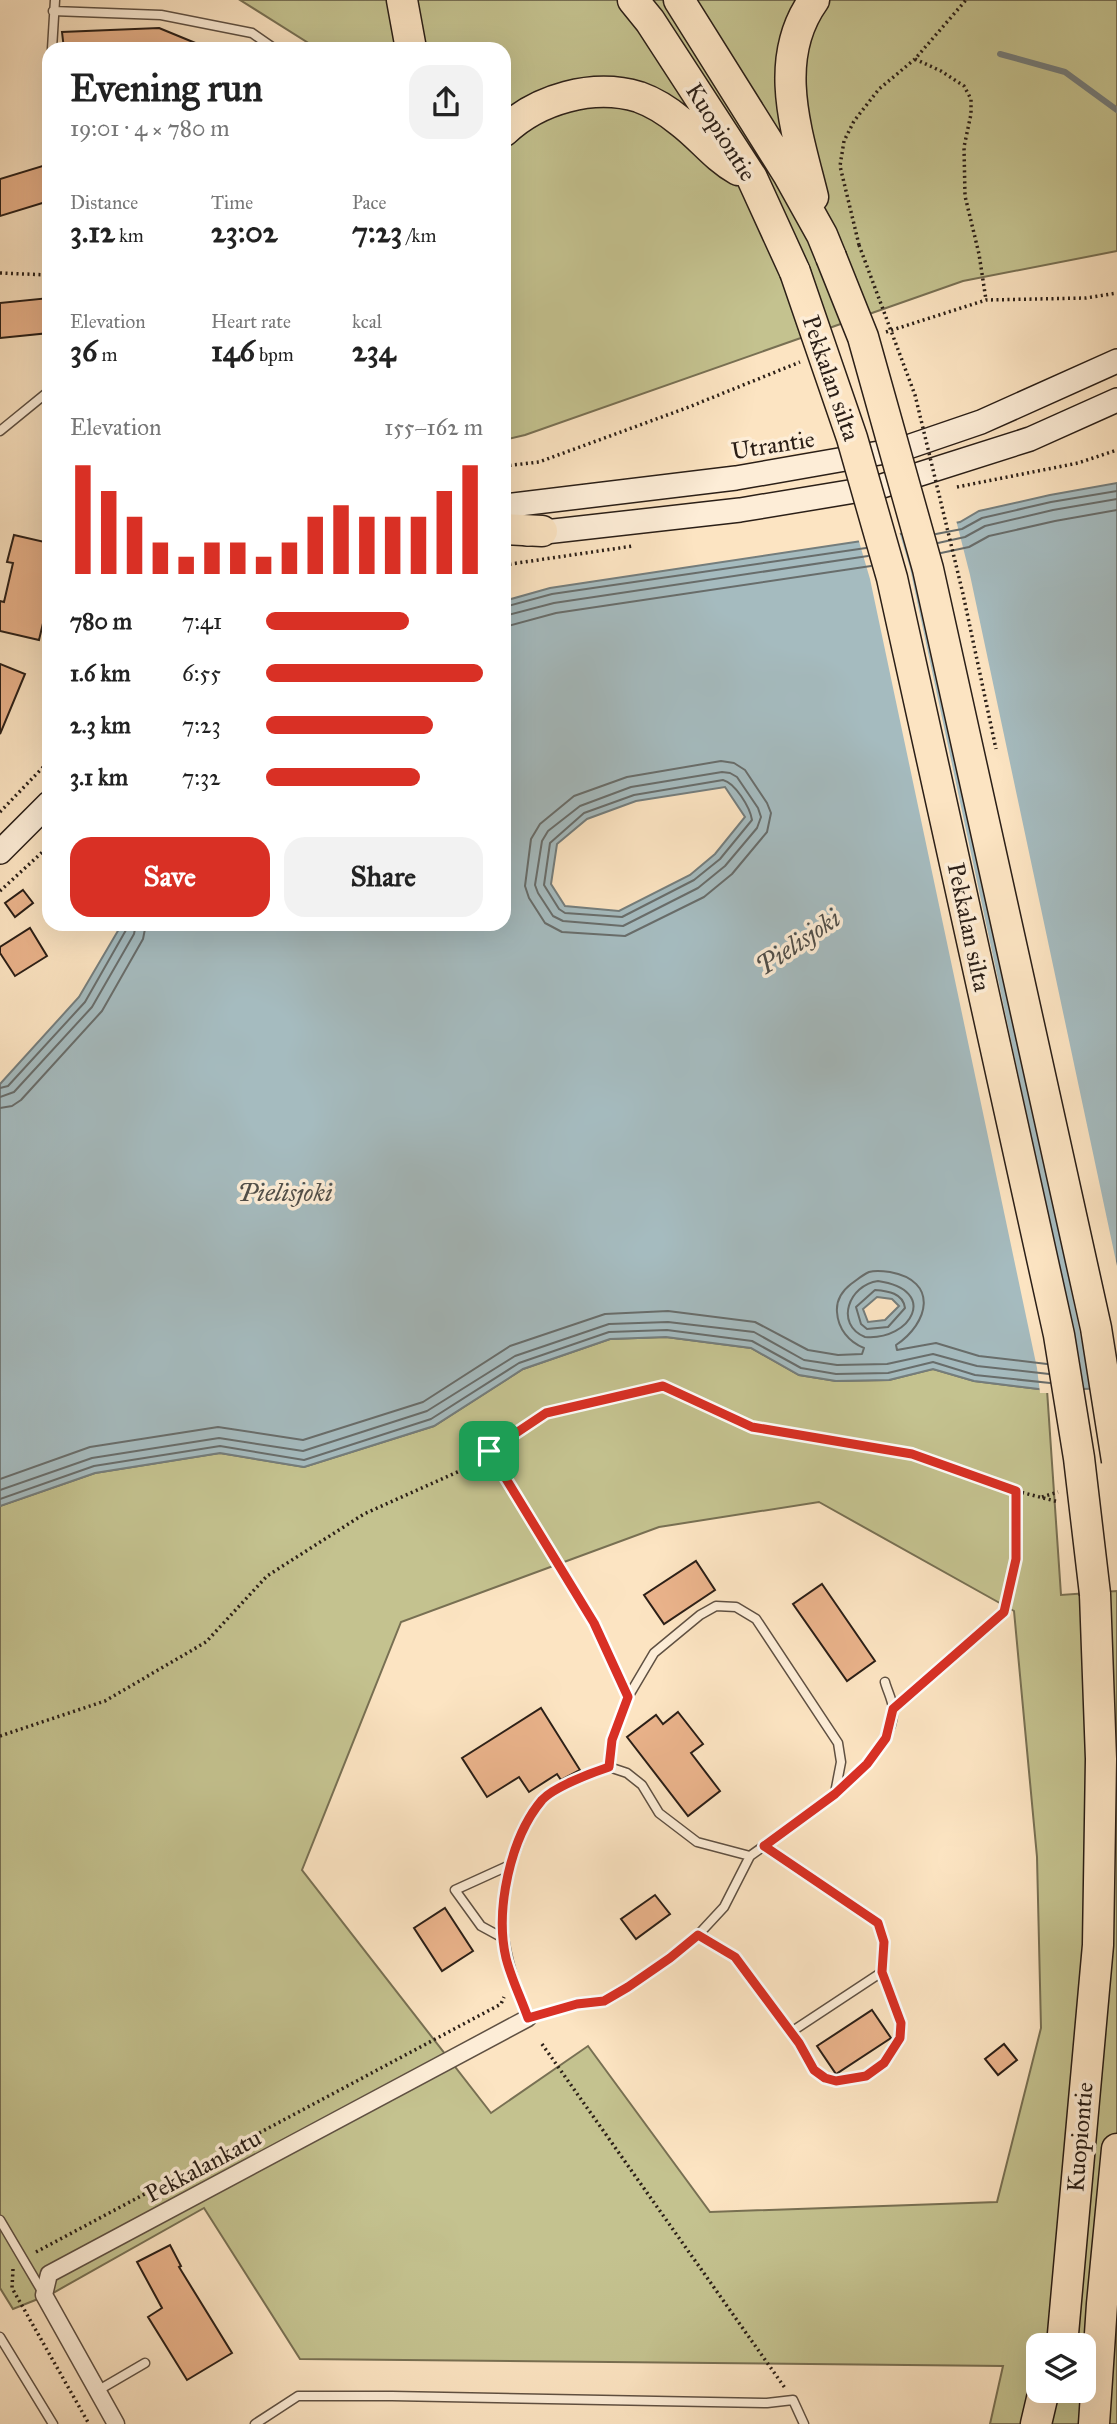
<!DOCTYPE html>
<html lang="en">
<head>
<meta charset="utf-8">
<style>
  body { margin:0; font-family:"IM FELL Great Primer",serif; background:#f2f2f2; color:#222; height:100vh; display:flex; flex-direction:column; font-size:26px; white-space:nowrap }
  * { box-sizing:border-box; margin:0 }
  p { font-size:23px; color:#767676 }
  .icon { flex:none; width:38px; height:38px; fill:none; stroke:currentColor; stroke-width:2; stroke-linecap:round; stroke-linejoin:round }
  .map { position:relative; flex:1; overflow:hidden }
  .side { position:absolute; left:42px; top:42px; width:469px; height:889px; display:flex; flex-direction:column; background:#fff; border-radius:21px; box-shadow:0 7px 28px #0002 }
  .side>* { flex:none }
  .fabs { position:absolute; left:1026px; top:2333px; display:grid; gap:14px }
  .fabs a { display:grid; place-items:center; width:70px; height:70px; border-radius:14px; background:#fff; box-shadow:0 7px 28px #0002; font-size:35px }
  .pin { position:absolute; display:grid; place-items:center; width:60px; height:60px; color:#fff; margin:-30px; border-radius:14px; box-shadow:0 4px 10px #0006 }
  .round { display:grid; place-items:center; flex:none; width:74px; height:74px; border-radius:21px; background:#f2f2f2 }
  .headline { display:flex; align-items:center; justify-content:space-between; height:119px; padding:0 28px }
  h1 { font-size:38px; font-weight:700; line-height:52px }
  .stats { display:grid; grid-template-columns:repeat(3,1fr); gap:10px; height:119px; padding:7px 28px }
  .stats div { display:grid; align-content:center }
  .stats b { font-size:30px; font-weight:700 }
  .stats small { font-size:19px; font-weight:400 }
  .stats p { font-size:19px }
  .chart { height:196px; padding:14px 28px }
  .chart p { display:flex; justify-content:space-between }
  .chart svg { width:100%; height:126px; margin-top:7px; stroke:#d93025; stroke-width:6 }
  .button { display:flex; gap:14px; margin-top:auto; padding:14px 28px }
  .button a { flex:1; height:80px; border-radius:21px; background:#d93025; color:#fff; font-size:28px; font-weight:700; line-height:80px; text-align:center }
  .button a+a { background:#f2f2f2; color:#222 }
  ul { padding:0 28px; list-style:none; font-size:23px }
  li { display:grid; grid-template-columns:112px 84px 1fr; align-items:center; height:52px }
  li i { height:18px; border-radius:9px; background:#d93025 }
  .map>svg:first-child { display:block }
  .green { fill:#c4c28f; stroke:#787053; stroke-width:2; fill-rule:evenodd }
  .water { fill:#a5bbbf; stroke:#747d7c; stroke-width:2; fill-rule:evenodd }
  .pier { fill:#fce4c2 }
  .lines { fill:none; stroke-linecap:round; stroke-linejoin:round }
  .shore { stroke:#686d6b; stroke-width:2 }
  .stream { stroke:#747d7c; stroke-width:6 }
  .building { fill:#eab38b; stroke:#2b1f17; stroke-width:2 }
  .lane-casing { stroke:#5f5042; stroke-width:11 }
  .street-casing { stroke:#5f5042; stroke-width:19 }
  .secondary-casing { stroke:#2b1f17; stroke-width:26 }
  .highway-casing { stroke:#2b1f17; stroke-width:33 }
  .path { stroke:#2b1f17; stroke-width:3.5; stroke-dasharray:2 3.5; stroke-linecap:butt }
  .lane { stroke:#fdedd7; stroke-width:8 }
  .street { stroke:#fdedd7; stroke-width:16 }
  .secondary { stroke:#fdedd7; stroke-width:23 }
  .highway { stroke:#fce4c2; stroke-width:30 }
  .highway-bridge-casing { stroke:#2b1f17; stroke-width:33; stroke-linecap:butt }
  .path-bridge { stroke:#2b1f17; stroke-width:3.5; stroke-dasharray:2 3.5; stroke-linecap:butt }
  .highway-bridge { stroke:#fce4c2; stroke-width:30 }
  .route-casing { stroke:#fff; stroke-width:14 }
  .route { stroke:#d93025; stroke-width:9 }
  .labels { text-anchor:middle; stroke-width:7; stroke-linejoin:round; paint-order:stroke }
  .street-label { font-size:24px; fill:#2b1f17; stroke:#fdedd7 }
  .water-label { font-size:26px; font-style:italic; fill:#504e49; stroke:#fdedd7 }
</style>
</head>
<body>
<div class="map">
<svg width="1117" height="2424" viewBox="0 0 1117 2424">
  <rect width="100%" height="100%" fill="#fce4c2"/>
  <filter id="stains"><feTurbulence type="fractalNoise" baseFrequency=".00286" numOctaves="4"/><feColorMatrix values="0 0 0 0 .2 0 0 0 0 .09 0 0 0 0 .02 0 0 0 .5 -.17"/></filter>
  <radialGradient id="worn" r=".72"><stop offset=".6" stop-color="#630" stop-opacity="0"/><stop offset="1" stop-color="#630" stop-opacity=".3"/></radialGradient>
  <!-- green -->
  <path class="green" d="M 240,0 L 1117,0 L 1117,251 L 963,281 L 525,435 L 504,440 L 504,49 L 318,49 Z
    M 666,1337 L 751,1348 L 799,1375 L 836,1381 L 889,1380 L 933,1369 L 974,1381 L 1047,1390 L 1061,1595 L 1117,1591 L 1117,2424 L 990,2424 L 1003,2366 L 300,2359 L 204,2208 L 53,2293 L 13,2309 L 0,2288 L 0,1506 L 95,1473 L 220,1453 L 304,1467 L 434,1426 L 523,1369 L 610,1339 ZM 819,1502 L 1014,1611 L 1037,1857 L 1041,2028 L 997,2202 L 710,2212 L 588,2046 L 491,2113 L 302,1870 L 401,1622 L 659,1527 ZM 1038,2345 L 1083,2345 L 1083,2390 L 1038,2390 Z"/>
  <!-- water -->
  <path class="water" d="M 1117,483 L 1117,1388 L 1047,1390 L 974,1381 L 933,1369 L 889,1380 L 836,1381 L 799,1375 L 751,1348 L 666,1337 L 610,1339 L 523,1369 L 434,1426 L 304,1467 L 220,1453 L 95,1473 L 0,1506 L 0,1084 L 79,997 L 122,924 L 504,924 L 504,601 L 550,588 L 875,539 L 960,522 L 979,511 L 1050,495 ZM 725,787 L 745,817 L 715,854 L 690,875 L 619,911 L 565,906 L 551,884 L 557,844 L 587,819 L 636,801 ZM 877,1297 L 892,1299 L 899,1306 L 885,1320 L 868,1322 L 863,1309 Z"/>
  <!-- pier -->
  <path class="pier" d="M 956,520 L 970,575 L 1117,1266 L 1117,1391 L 1091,1393 L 1087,1366 L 923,587 L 906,530 Z
    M 899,531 L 910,568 L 1080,1363 L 1084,1393 L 1040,1393 L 1037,1368 L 870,579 L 858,538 Z"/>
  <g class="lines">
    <!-- shore -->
    <path class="shore" d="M 936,534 L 962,529 L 982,518 L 1051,502 L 1117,491
      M 938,543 L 965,537 L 985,526 L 1053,510 L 1117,499
      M 941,553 L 969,547 L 989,536 L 1055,521 L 1117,510
      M 504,607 L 552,594 L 866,548
      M 504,616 L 554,603 L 868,556
      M 504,627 L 556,613 L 871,566
      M 721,761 L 734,763 L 745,770 L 767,803 L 771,813 L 767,832 L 732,874 L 704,897 L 625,936 L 562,932 L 545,923 L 529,898 L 525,886 L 531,839 L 540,824 L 574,796 L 627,777 Z
      M 722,772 L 730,773 L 737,777 L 758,808 L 761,817 L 757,828 L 725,866 L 698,888 L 623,926 L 563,921 L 553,916 L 538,893 L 535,885 L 542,841 L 548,831 L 580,806 L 631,787 Z
      M 723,780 C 735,783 750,807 752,820 L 720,859 L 694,880 L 622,917 L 565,913 L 559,909 L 544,885 L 550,843 L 584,813 L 634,795 Z
      M 0,1088 L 8,1086 L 85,1002 L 126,930 L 127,924
      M 0,1097 L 14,1092 L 92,1007 L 134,934 L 136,924
      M 0,1108 L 12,1106 L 21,1100 L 102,1011 L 143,939 L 146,924
      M 878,1281 C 940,1290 911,1341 865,1337 C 834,1324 849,1285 878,1281 Z
      M 875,1290 C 888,1291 903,1293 905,1308 L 888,1327 L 867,1329 L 861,1324 L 856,1307 Z
      M 0,1479 L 90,1447 L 218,1427 L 303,1440 L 423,1402 L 510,1346 L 605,1314 L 668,1311 L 755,1322 L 808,1350 L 838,1355 L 862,1354 L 864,1348 C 849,1342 838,1329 837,1312 C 836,1300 842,1291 851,1284 C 857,1280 862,1275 869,1272 C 876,1270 883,1271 890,1272 C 939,1281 929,1323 896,1345 L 897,1350 L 936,1343 L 979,1356 L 1047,1364
      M 0,1490 L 92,1458 L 219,1438 L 303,1451 L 427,1411 L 515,1356 L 609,1324 L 668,1322 L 754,1332 L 804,1360 L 837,1365 L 887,1364 L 933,1354 L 977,1366 L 1049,1374
      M 0,1499 L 94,1466 L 220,1446 L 304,1460 L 431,1419 L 519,1363 L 609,1332 L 667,1330 L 752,1341 L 801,1368 L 836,1374 L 888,1373 L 933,1362 L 975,1375 L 1050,1383"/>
    <!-- stream -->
    <path class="stream" d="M 1000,54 L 1065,72 L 1117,110"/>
  </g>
  <!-- building -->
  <path class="building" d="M 159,28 L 210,49 L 64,49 L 62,32 Z
    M 49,164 L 49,201 L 0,216 L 0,179 Z
    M 49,298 L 49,333 L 0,338 L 0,303 Z
    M 14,535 L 49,543 L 49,598 L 39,640 L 0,631 L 0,601 L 4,602 L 13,563 L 7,562 Z
    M 0,664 L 25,674 L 0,734 Z
    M 23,890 L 33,903 L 15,917 L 5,903 Z
    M 30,928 L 47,956 L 15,976 L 0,953 L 0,947 Z
    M 696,1561 L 715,1590 L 664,1624 L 644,1595 Z
    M 822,1584 L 875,1661 L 847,1681 L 793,1604 Z
    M 541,1708 L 580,1770 L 561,1780 L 557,1774 L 529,1792 L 519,1777 L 487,1797 L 462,1758 Z
    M 678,1712 L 703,1744 L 691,1753 L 720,1791 L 688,1816 L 627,1737 L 656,1715 L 663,1724 Z
    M 655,1895 L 670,1914 L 636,1939 L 621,1919 Z
    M 445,1908 L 473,1951 L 442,1971 L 414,1928 Z
    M 872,2010 L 891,2038 L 836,2074 L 817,2046 Z
    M 1004,2044 L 1017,2060 L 998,2075 L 985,2059 Z
    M 170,2245 L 181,2266 L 179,2267 L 232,2353 L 187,2380 L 148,2317 L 162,2308 L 137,2262 Z"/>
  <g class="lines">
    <defs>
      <path id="lane" d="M 53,11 L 161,15 L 252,33 L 275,49
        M 52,49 L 55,0
        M 0,431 L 49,391
        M 609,1767 L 627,1773 L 642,1785 L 659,1813 L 697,1842 L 750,1856 L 724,1907 L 698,1935 L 670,1958 L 629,1987 L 604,2001 L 577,2004 L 528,2018 C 502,1951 491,1912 519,1842 C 524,1828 533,1806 546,1797 C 565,1783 587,1775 609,1767 Z
        M 609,1767 L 612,1740 L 628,1697 L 654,1653 L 700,1615 L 716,1606 L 736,1607 L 756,1619 L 838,1743 L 841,1762 L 835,1793
        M 764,1846 L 878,1923 L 884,1942 L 882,1972 L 791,2032
        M 750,1856 C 788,1828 898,1760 893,1708 C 892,1699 887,1690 885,1682
        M 698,1935 L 735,1957 L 799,2043 L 814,2070 L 825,2078 L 836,2081 L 866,2076 L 884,2063 L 900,2038 L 901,2023 L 882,1972
        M 503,1938 L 481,1926 L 455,1890 L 510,1865
        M 0,2220 L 43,2293
        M 0,2337 L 53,2424
        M 97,2391 L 145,2363
        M 255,2424 L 298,2396 L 392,2396 L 767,2403 L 793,2400 L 804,2424"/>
      <path id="street" d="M 116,2424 L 44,2295 L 49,2274 L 528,2018"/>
      <path id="secondary" d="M 504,506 L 736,478 L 902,449 L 981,422 L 1117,361
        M 527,534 L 740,510 L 879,487 L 1030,439 L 1117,400
        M 0,852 L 49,803"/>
      <path id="highway" d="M 402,0 L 411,49
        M 633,0 L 650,21 L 752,178 L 795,272
        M 679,0 L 788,174 L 822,235 L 831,257
        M 504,131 C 538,99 593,83 639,97 C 653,102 669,112 681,122 C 701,137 715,157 738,170
        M 813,197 C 797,132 771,60 814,0
        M 504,529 L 542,531
        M 1062,2345 L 1098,1945 L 1101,1759 L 1095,1594
        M 1036,2424 L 1044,2390
        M 1094,2424 L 1102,2304 L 1117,2149"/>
    </defs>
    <!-- lane casing -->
    <use href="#lane" class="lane-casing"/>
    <!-- street casing -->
    <use href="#street" class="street-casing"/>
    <!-- secondary casing -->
    <use href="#secondary" class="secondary-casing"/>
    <!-- highway casing -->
    <use href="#highway" class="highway-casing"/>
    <!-- path -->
    <path class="path" d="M 915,59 L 941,71 L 964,86 L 971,99 L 971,114 L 964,147 L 965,196 L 979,254 L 986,300
      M 859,245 L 840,166 L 844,141 L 854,121 L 879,89 L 915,59 L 966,0
      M 0,273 L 49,275
      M 886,332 L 986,300 L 1086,298 L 1117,293
      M 504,466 L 539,462 L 689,407 L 800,362
      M 957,487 L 1078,463 L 1117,450
      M 504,565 L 633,546
      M 0,812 L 49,761
      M 0,891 L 49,846
      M 489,1451 L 594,1623 L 621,1683
      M 1042,1497 L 1058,1492
      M 905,1698 L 1004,1612 L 1016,1558 L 1016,1491
      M 0,1736 L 105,1701 L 206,1642 L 267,1576 L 364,1514 L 464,1469 L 546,1413 L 663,1386 L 753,1427 L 912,1454 L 1016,1491 L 1059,1502
      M 542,2044 L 785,2388
      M 36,2252 L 501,2004 L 504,1997
      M 13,2269 L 12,2288 L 89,2424"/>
    <!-- lane -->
    <use href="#lane" class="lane"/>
    <!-- street -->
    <use href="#street" class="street"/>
    <!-- secondary -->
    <use href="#secondary" class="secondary"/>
    <!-- highway -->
    <use href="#highway" class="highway"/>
    <defs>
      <path id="highway-bridge" d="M 831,257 L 863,337 L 928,569 L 1096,1328 L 1117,1461
        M 795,272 L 852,438 L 892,578 L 1059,1335 L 1079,1458 L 1095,1594"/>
    </defs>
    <!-- highway-bridge casing -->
    <use href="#highway-bridge" class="highway-bridge-casing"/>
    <!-- path-bridge -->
    <path class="path-bridge" d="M 859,245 L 915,395 L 963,594 L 996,749"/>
    <!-- highway-bridge -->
    <use href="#highway-bridge" class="highway-bridge"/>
  </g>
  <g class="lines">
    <defs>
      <path id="route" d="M 663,1386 L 752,1427 L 912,1454 L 1016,1491 L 1016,1559 L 1004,1612 L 893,1709 L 886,1738 L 867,1764 L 835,1794 L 764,1846 L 878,1923 L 884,1942 L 882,1972 L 901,2023 L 900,2038 L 884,2063 L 866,2076 L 836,2081 L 825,2078 L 814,2070 L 799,2043 L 735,1957 L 698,1935 L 670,1958 L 628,1987 L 604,2001 L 577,2004 L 528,2018 C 521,1998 511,1978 506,1958 C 495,1910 510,1838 542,1800 C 554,1787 591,1773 609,1767 L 612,1740 L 628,1697 L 594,1623 L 489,1451 L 546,1413 Z"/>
    </defs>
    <!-- route casing -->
    <use href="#route" class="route-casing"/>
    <!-- route -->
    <use href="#route" class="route"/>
  </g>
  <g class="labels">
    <!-- street labels -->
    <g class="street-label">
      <text transform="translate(721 132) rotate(58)" y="8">Kuopiontie</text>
      <text transform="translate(831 378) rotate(71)" y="8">Pekkalan silta</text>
      <text transform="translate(773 445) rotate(-9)" y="8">Utrantie</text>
      <text transform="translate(969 927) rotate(78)" y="8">Pekkalan silta</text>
      <text transform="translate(1080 2137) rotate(-85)" y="8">Kuopiontie</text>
      <text transform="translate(203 2166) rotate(-28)" y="8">Pekkalankatu</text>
    </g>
    <!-- water labels -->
    <g class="water-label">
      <text transform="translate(798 942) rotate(-34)" y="9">Pielisjoki</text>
      <text x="285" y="1201">Pielisjoki</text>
    </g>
  </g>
  <rect width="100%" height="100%" filter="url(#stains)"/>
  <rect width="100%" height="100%" fill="url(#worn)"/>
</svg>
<div class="fabs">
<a><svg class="icon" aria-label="layers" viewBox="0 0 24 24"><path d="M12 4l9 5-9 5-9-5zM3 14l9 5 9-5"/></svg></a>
</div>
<div class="pin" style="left:489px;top:1451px;background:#1e9e55"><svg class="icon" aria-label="arrive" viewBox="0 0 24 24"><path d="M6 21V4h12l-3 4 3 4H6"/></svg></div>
<section class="side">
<div class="headline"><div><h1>Evening run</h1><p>19:01 · 4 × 780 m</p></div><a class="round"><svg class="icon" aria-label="share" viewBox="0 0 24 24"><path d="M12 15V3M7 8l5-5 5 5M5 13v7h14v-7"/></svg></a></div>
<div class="stats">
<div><p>Distance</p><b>3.12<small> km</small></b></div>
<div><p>Time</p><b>23:02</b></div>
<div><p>Pace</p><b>7:23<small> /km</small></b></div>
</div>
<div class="stats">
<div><p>Elevation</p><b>36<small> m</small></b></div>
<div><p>Heart rate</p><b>146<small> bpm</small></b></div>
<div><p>kcal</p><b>234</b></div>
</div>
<div class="chart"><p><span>Elevation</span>155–162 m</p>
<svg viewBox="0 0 160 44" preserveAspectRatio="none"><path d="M5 44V6M15 44V15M25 44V24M35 44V33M45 44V38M55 44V33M65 44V33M75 44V38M85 44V33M95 44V24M105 44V20M115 44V24M125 44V24M135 44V24M145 44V15M155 44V6"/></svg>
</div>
<ul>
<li><b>780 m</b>7:41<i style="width:66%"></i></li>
<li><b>1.6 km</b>6:55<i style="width:100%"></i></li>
<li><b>2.3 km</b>7:23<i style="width:77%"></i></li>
<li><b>3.1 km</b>7:32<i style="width:71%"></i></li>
</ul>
<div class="button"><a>Save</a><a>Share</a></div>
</section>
</div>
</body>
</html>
